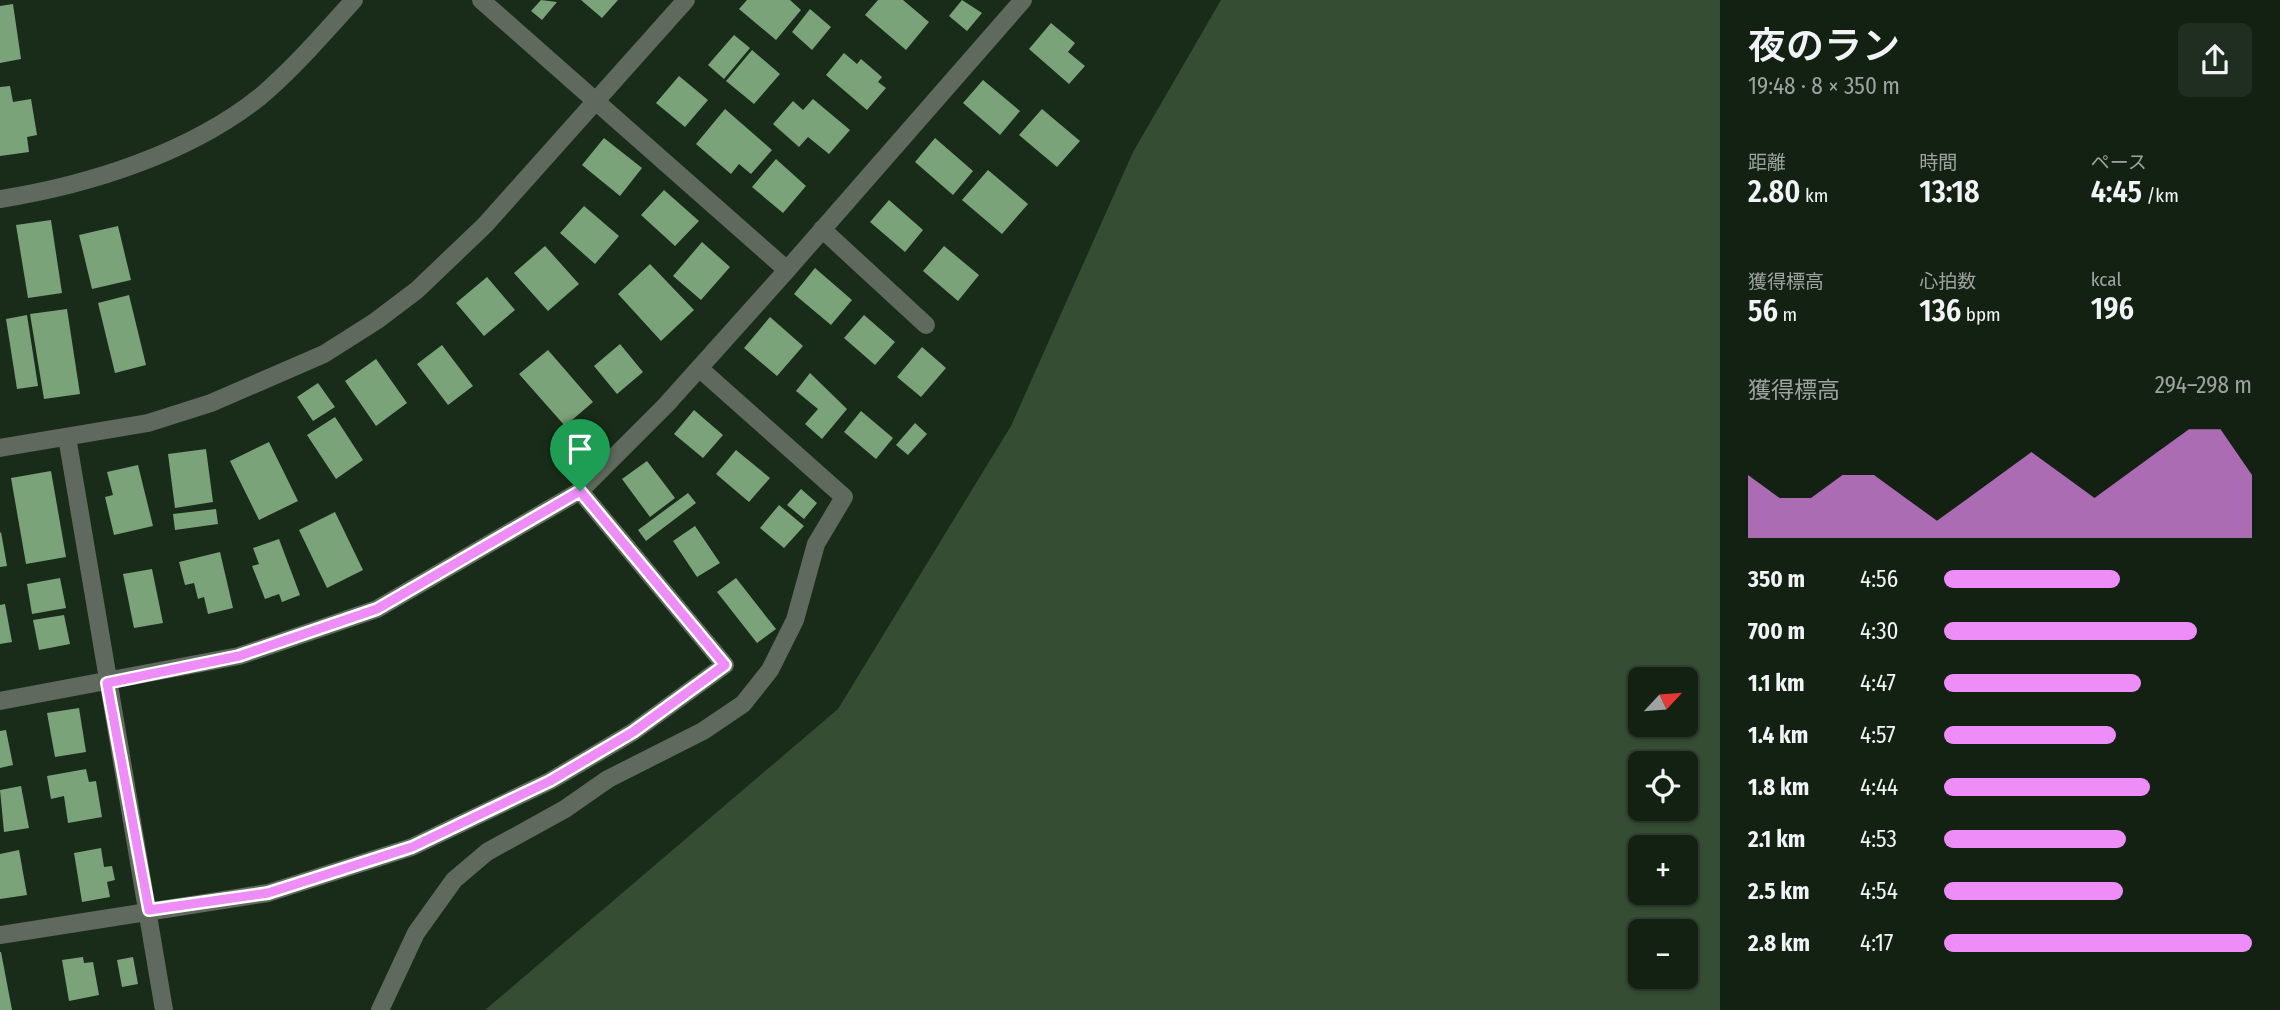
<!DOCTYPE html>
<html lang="ja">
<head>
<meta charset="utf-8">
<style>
  body { margin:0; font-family:"Fira Sans Condensed","Noto Sans JP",sans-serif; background:#202e21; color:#f1f3f6; height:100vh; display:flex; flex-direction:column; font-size:26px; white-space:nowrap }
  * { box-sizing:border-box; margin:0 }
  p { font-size:23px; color:#9da3a0 }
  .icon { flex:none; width:38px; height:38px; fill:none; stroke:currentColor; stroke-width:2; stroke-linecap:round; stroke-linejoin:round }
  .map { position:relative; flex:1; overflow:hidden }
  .details { display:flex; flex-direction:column; background:#132113; width:560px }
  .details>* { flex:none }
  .needle { width:46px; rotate:64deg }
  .tools { position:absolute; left:1628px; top:667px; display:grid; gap:14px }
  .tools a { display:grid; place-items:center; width:70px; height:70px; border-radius:10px; background:#132113; box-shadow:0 2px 5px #0004,0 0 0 2px #323e33; font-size:35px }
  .pin { position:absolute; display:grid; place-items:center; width:60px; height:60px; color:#fff; margin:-72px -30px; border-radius:50% 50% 50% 0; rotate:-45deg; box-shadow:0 0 7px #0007 }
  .pin .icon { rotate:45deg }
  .round { display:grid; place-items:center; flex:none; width:74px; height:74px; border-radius:10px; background:#202e21 }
  .overview { display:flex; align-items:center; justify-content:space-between; height:119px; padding:0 28px }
  h1 { font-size:38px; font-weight:600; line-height:52px }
  .metrics { display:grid; grid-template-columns:repeat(3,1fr); gap:10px; height:119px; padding:7px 28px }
  .metrics div { display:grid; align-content:center }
  .metrics b { font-size:30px; font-weight:600 }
  .metrics small { font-size:19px; font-weight:400 }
  .metrics p { font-size:19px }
  .chart { height:196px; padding:14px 28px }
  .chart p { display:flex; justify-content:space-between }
  .chart svg { width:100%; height:126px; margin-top:7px; fill:#ee8cf8; opacity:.7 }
  ul { padding:0 28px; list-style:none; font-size:23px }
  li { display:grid; grid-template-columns:112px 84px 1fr; align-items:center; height:52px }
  li i { height:18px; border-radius:9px; background:#ee8cf8 }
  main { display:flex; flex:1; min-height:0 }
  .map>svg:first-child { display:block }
  .green { fill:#344d33; fill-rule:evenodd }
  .building { fill:#7ba379 }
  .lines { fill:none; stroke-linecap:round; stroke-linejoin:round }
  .minor { stroke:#5f695e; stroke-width:18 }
  .route-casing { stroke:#fff; stroke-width:14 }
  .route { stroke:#ee8cf8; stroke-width:9 }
</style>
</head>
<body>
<main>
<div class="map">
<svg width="1720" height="1010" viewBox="0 0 1720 1010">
  <rect width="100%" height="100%" fill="#192c19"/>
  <!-- green -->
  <path class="green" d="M 1221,0 L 1720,0 L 1720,1010 L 485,1010 L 838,709 L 1011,426 L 1133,152 ZM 1640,679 L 1685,679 L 1685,724 L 1640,724 ZM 1640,763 L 1685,763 L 1685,808 L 1640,808 ZM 1640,847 L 1685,847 L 1685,892 L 1640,892 ZM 1640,931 L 1685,931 L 1685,976 L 1640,976 Z"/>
  <!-- building -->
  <path class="building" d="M 541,0 L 557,2 L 542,20 L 531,11 Z
    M 581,0 L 618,0 L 602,18 Z
    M 747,0 L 790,0 L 801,10 L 776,40 L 739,9 Z
    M 878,0 L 903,0 L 929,22 L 906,50 L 865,15 Z
    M 962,0 L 982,13 L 967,31 L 949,16 Z
    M 13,4 L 21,59 L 0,63 L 0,6 Z
    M 810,9 L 831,27 L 812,50 L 792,32 Z
    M 1051,23 L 1075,43 L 1068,52 L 1085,66 L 1069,84 L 1029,49 Z
    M 734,35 L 750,48 L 724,79 L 708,65 Z
    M 752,50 L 780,74 L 754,104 L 726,81 Z
    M 844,53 L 857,64 L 861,59 L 882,77 L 878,82 L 886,88 L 867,110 L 826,75 Z
    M 679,76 L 708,100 L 685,127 L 656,103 Z
    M 983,80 L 1020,111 L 1000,135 L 963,103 Z
    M 10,86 L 13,102 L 31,99 L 37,135 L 27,137 L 29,152 L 0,156 L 0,87 Z
    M 813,99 L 850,130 L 829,154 L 808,137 L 799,147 L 773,124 L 793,101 L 803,110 Z
    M 725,109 L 772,150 L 751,174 L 739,164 L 731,174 L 696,144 Z
    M 1042,109 L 1080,141 L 1057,167 L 1019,135 Z
    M 604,138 L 642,168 L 620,196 L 582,165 Z
    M 935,138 L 973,171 L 953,195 L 915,162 Z
    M 776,159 L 806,186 L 783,213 L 752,187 Z
    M 988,170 L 1028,204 L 1002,234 L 962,200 Z
    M 664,190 L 699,221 L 675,246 L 641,215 Z
    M 889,200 L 923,230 L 905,252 L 870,222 Z
    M 584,206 L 619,236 L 595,264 L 560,233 Z
    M 51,220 L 62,293 L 28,298 L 16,225 Z
    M 118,226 L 131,280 L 92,289 L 79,235 Z
    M 702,242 L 730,267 L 701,300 L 673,276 Z
    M 545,246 L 579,284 L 548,311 L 514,273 Z
    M 944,246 L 979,275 L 958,301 L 923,271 Z
    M 650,264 L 694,310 L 661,341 L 618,294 Z
    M 815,268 L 852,300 L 831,325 L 794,294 Z
    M 487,277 L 515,310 L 484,336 L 456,303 Z
    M 129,295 L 146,365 L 115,373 L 98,303 Z
    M 67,309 L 80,394 L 44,399 L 30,314 Z
    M 27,315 L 38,386 L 17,389 L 6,319 Z
    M 864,315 L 895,342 L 875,365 L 844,338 Z
    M 770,317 L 803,346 L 777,376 L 744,348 Z
    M 620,344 L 643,372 L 617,394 L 594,366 Z
    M 442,345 L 473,386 L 448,405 L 417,364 Z
    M 922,347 L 946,368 L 921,397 L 897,377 Z
    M 548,350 L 593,402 L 565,426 L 519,374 Z
    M 376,359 L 407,403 L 376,426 L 345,381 Z
    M 810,373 L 847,409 L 822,439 L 805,424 L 818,409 L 796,391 Z
    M 318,383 L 335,407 L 313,421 L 297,397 Z
    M 694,410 L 723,435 L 703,458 L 674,434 Z
    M 861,411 L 893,438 L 876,459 L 844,432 Z
    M 335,417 L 363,460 L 336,479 L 307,435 Z
    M 915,423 L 927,434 L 908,455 L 896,445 Z
    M 269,442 L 298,501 L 259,520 L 230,461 Z
    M 206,449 L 213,502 L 175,508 L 168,454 Z
    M 736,450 L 770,478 L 749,502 L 716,474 Z
    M 647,461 L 675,498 L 650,517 L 622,479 Z
    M 138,465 L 153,526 L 114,535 L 105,497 L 113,495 L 107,472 Z
    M 51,471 L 66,557 L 26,564 L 11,478 Z
    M 801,489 L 817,503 L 804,519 L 787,505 Z
    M 688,493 L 696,503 L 646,541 L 638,530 Z
    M 779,505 L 804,526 L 784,548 L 760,528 Z
    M 216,509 L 218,524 L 175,530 L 173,514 Z
    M 335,512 L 363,570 L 327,588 L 299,530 Z
    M 695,526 L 720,563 L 697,577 L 673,541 Z
    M 1,532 L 7,566 L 0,567 L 0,533 Z
    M 279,539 L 300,595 L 282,602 L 279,594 L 265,599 L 252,566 L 259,564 L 253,548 Z
    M 220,552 L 233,608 L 208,614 L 204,597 L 198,599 L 194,583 L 185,585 L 179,562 Z
    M 152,569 L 163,623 L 134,628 L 123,574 Z
    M 60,578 L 66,608 L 32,614 L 27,584 Z
    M 736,578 L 776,629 L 757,643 L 717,592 Z
    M 5,604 L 12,642 L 0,644 L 0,605 Z
    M 64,615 L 70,644 L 39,650 L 33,620 Z
    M 79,708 L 86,752 L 55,757 L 47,713 Z
    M 6,730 L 13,765 L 0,768 L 0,731 Z
    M 86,769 L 89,782 L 96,781 L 102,817 L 68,823 L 64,796 L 51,799 L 47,776 Z
    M 21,786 L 29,828 L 4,832 L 0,790 Z
    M 101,848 L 104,867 L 112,866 L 115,880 L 107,882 L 110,897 L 82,902 L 74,853 Z
    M 19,850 L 27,895 L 0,899 L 0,854 Z
    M 0,952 L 1,952 L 12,1010 L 0,1010 Z
    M 83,957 L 84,963 L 93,962 L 99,995 L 69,1001 L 62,960 Z
    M 133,957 L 138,984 L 122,987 L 117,960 Z"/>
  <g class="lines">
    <!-- minor -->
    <path class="minor" d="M 481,0 L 787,270
      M 0,199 C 89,185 190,153 261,96 C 295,67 324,33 354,0
      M 822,229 L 926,325
      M 67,437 L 164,1010
      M 0,448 L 148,423 L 211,403 L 324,354 L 376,321 L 417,290 L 485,225 L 686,0
      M 0,701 L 239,656 L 377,609 L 580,491 L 666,405 L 787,270 L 1023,0
      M 0,935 L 268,893 L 412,847 L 550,781 L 633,732 L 725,665 L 580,491
      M 380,1010 L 416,933 L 454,880 L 487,852 L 565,809 L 608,779 L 703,731 L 743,704 L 770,670 L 795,620 L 816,544 L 844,497 L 699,368"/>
  </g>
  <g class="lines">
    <defs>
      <path id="route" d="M 580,491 L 725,665 L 633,732 L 550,781 L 412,847 L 268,893 L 149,910 L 107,683 L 239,656 L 377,609 Z"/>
    </defs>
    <!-- route casing -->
    <use href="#route" class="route-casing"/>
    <!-- route -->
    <use href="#route" class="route"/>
  </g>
</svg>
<div class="tools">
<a><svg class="needle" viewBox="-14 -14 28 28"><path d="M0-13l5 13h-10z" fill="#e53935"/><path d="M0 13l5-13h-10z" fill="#9da3a0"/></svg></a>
<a><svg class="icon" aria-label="locate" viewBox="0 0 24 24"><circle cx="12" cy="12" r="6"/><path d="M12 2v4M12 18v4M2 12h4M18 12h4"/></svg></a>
<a>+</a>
<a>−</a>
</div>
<div class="pin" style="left:580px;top:491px;background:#1e9e55"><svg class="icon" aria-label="arrive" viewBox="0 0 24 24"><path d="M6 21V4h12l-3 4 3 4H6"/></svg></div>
</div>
<section class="details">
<div class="overview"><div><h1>夜のラン</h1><p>19:48 · 8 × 350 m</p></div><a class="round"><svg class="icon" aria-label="share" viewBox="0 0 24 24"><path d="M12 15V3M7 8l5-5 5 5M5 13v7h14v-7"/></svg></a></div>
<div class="metrics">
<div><p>距離</p><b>2.80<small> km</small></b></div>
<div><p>時間</p><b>13:18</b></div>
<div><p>ペース</p><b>4:45<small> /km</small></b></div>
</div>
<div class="metrics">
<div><p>獲得標高</p><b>56<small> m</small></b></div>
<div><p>心拍数</p><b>136<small> bpm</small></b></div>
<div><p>kcal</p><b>196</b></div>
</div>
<div class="chart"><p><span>獲得標高</span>294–298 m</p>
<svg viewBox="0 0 160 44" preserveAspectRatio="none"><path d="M0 44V22L10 30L20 30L30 22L40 22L50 30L60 38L70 30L80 22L90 14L100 22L110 30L120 22L130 14L140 6L150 6L160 22V44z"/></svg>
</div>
<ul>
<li><b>350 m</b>4:56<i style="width:57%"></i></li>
<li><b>700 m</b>4:30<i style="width:82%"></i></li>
<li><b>1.1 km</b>4:47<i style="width:64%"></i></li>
<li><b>1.4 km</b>4:57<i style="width:56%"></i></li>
<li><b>1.8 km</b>4:44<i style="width:67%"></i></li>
<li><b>2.1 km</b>4:53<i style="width:59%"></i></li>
<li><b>2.5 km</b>4:54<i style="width:58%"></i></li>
<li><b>2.8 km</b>4:17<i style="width:100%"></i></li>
</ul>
</section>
</main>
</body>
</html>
